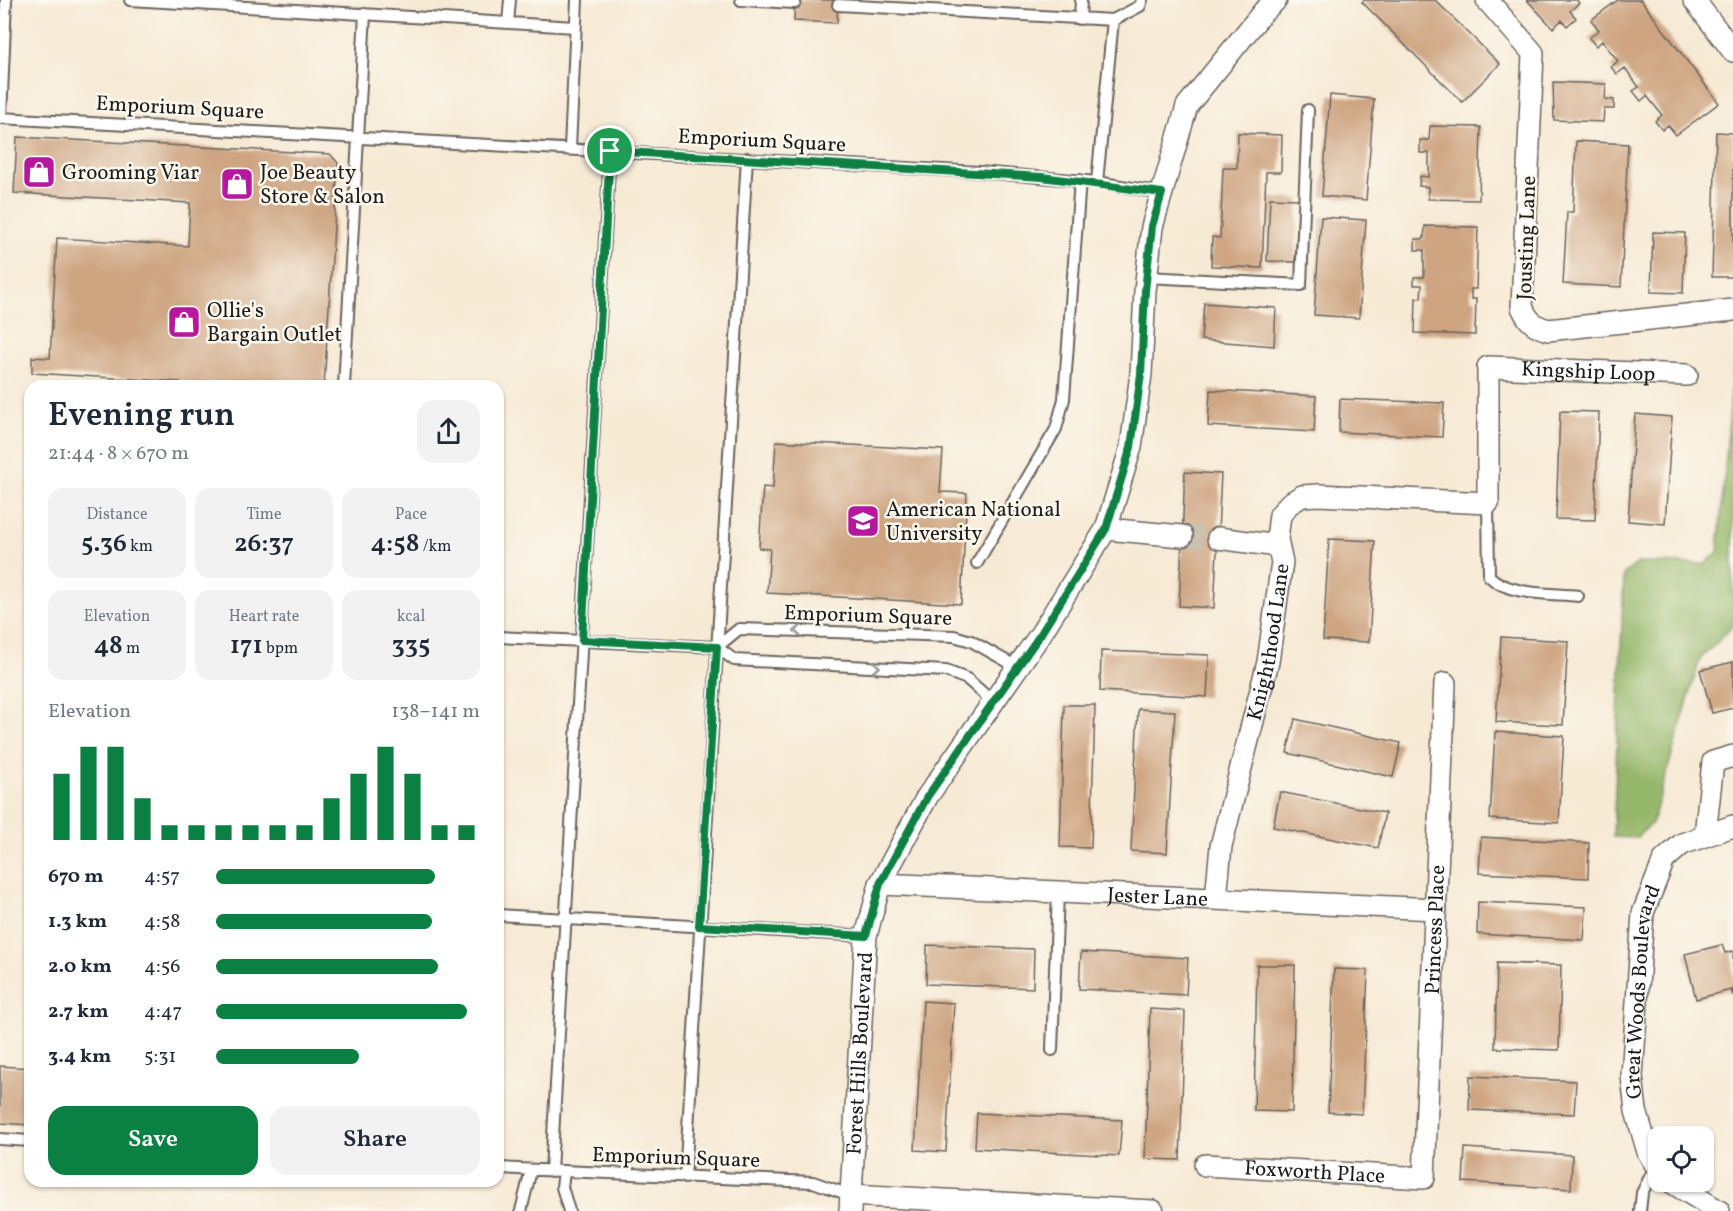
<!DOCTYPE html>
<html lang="en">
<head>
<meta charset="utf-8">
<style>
  body { margin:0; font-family:Vollkorn,serif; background:#f2f2f3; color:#1f2937; height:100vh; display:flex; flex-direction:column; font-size:22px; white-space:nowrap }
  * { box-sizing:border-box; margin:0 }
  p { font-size:20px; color:#747a83 }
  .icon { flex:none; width:33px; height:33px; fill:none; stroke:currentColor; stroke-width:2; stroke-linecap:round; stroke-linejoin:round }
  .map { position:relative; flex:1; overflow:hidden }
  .details { position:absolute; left:24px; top:380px; width:480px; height:807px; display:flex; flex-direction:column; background:#fff; border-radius:18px; box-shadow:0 2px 4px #0004 }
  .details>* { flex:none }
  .controls { position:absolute; left:1648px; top:1126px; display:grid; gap:12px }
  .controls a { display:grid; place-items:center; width:66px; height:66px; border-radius:12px; background:#fff; box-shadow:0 2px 4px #0004; font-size:30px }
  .pin { position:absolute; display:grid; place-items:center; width:51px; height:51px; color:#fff; margin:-26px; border:3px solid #fff; border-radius:50%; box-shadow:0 2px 6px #0007 }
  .round { display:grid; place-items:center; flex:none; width:63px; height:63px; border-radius:18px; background:#f2f2f3 }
  .head { display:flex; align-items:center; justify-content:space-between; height:102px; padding:0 24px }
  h1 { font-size:33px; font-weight:600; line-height:45px }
  .figures { display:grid; grid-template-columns:repeat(3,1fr); gap:9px; height:102px; padding:6px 24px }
  .figures div { display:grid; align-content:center; border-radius:15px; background:#f2f2f3; text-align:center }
  .figures b { font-size:26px; font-weight:600 }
  .figures small { font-size:16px; font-weight:400 }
  .figures p { font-size:16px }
  .chart { height:168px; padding:12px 24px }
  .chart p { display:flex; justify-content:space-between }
  .chart svg { width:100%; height:108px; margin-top:6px; stroke:#0b8043; stroke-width:6 }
  .primary-button { display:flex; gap:12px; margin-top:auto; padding:12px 24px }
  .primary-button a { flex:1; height:69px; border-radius:18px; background:#0b8043; color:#fff; font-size:24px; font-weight:600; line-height:69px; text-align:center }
  .primary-button a+a { background:#f2f2f3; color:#1f2937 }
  ul { padding:0 24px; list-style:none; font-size:20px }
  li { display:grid; grid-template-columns:96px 72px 1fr; align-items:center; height:45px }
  li i { height:15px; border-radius:8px; background:#0b8043 }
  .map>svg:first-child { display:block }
  .forest { fill:#95b76b; stroke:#586a44; stroke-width:1.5 }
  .building { fill:#cea481 }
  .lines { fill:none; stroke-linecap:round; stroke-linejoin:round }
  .minor-tunnel { stroke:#cbc1b0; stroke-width:21; stroke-dasharray:21 10; stroke-linecap:butt }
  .service-casing { stroke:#69645d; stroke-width:14 }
  .minor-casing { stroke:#69645d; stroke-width:24 }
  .service { stroke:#fff; stroke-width:10 }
  .minor { stroke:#fff; stroke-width:21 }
  .oneway { stroke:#999 }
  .route-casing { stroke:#fff; stroke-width:12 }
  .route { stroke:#0b8043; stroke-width:8 }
  .labels { text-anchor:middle; stroke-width:5; stroke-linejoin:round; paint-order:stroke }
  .street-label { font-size:21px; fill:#1c1c1c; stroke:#fbf7ec }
  .poi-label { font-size:21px; fill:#1c1c1c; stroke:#fbf7ec; text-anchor:start }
</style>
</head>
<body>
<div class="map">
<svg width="1733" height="1211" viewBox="0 0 1733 1211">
  <rect width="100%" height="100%" fill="#fbf7ec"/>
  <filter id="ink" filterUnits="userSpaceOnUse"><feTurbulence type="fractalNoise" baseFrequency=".0167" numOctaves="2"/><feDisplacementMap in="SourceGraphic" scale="12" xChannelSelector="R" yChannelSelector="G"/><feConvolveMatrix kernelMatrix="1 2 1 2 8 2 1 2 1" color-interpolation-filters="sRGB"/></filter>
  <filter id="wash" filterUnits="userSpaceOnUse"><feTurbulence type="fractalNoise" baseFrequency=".008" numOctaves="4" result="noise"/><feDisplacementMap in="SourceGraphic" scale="24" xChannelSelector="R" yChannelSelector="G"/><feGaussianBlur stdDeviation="1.35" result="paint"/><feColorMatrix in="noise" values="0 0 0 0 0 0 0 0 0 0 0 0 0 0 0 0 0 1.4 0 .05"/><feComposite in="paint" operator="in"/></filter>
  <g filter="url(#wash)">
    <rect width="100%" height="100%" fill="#f7ead5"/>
    <!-- forest -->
    <path class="forest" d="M 1733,371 L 1733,626 L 1700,659 L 1652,823 L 1636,838 L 1613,837 L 1624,574 L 1638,563 L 1705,564 L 1718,552 Z"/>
    <g id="blocks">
      <!-- building -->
      <path class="building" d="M 795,0 L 838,0 L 837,23 L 794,21 Z
        M 1364,0 L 1435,0 L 1500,64 L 1462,102 L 1362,2 Z
        M 1527,0 L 1577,0 L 1579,3 L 1570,11 L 1576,18 L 1567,26 L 1562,20 L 1553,28 Z
        M 1618,0 L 1641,0 L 1719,103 L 1676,135 L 1668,125 L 1662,130 L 1655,121 L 1662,115 L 1647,96 L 1641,101 L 1633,91 L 1639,87 L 1625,68 L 1617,74 L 1611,67 L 1618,61 L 1602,41 L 1596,46 L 1589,38 L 1599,30 L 1591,20 Z
        M 1553,82 L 1606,84 L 1605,99 L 1614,100 L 1614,109 L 1604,109 L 1603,122 L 1554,120 Z
        M 1330,95 L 1374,99 L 1366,200 L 1322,196 Z
        M 1430,126 L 1481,127 L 1479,200 L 1428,199 L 1428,187 L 1419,186 L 1420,176 L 1429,177 L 1429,153 L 1420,153 L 1420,140 L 1429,140 Z
        M 1716,132 L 1733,133 L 1733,277 L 1712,277 Z
        M 1238,133 L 1282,135 L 1281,172 L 1266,172 L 1262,268 L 1211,266 L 1212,237 L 1220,238 L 1223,168 L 1237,168 Z
        M 17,137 L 330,154 L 338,163 L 324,386 L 180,386 L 180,382 L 32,373 L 32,357 L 50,358 L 57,238 L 188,246 L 190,203 L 14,193 Z
        M 1576,141 L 1628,144 L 1621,287 L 1563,284 L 1567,212 L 1573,212 Z
        M 1270,198 L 1299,199 L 1295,262 L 1267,261 Z
        M 1321,217 L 1366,220 L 1359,318 L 1314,315 Z
        M 1425,226 L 1478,227 L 1476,289 L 1471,289 L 1471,299 L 1476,299 L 1475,335 L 1415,333 L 1416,298 L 1421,298 L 1422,285 L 1414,285 L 1414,277 L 1424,277 L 1424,250 L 1415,250 L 1415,239 L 1424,239 Z
        M 1653,232 L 1685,233 L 1683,293 L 1651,292 Z
        M 1204,303 L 1276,308 L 1274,346 L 1201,340 Z
        M 1210,390 L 1316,396 L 1314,432 L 1208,426 Z
        M 1340,399 L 1444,403 L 1442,437 L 1339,432 Z
        M 1560,411 L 1599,412 L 1595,520 L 1556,519 Z
        M 1635,414 L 1672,417 L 1665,524 L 1628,521 Z
        M 776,441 L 943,450 L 940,492 L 967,493 L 961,604 L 767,593 L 770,549 L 759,548 L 763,487 L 773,488 Z
        M 1185,472 L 1221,474 L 1214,608 L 1179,606 Z
        M 1329,539 L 1375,541 L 1369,642 L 1323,640 Z
        M 1501,637 L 1568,641 L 1563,725 L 1496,722 Z
        M 1101,651 L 1209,655 L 1207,697 L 1100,691 Z
        M 1733,662 L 1733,708 L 1712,713 L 1700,670 Z
        M 1064,705 L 1095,705 L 1091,848 L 1060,847 Z
        M 1138,709 L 1175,711 L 1167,853 L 1131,851 Z
        M 1295,719 L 1401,743 L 1393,777 L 1287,753 Z
        M 1495,732 L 1564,736 L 1559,823 L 1490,819 Z
        M 1280,792 L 1385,813 L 1378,848 L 1273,827 Z
        M 1481,837 L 1589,843 L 1588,878 L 1479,873 Z
        M 1478,902 L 1586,907 L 1584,940 L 1477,934 Z
        M 927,945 L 1034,949 L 1033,988 L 926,984 Z
        M 1722,945 L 1725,953 L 1733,951 L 1733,996 L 1731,990 L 1696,999 L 1685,954 Z
        M 1081,952 L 1188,958 L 1186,995 L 1079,989 Z
        M 1497,963 L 1561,965 L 1559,1050 L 1495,1048 Z
        M 1257,965 L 1295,965 L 1292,1112 L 1254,1111 Z
        M 1334,969 L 1368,970 L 1362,1114 L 1328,1112 Z
        M 923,1001 L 954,1003 L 946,1152 L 915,1150 Z
        M 1150,1009 L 1185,1011 L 1180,1160 L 1145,1159 Z
        M 0,1066 L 30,1068 L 30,1125 L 0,1123 Z
        M 1470,1076 L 1576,1081 L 1574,1114 L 1469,1110 Z
        M 977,1113 L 1122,1120 L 1119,1156 L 975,1148 Z
        M 1465,1148 L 1572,1155 L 1571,1189 L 1463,1182 Z"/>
    </g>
  </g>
  <g filter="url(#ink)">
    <use href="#blocks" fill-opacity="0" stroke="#69645d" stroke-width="1.5"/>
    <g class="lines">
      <!-- minor-tunnel -->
      <path class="minor-tunnel" d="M 1182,536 L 1218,538"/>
      <defs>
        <path id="service" d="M 130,0 L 575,27
          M 741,0 L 795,3
          M 838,5 L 1113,20
          M 1080,19 L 1081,0
          M 508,23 L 510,0
          M 0,118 L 979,172 L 1097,182 L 1162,193
          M 1,118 L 6,0
          M 570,148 L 577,0
          M 1097,182 L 1113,20 L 1140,6 L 1142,0
          M 1146,277 L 1301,285 L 1308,110
          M 344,386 L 365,14
          M 1488,503 L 1489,576 C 1509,596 1551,593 1578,596
          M 977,563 L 1056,429 L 1064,399 L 1080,180
          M 498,637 L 717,647 L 734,660 L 946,671 L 967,679 L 992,701
          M 717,647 L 739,629 L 954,636 L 971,641 L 1017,667
          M 498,915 L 866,936
          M 1052,1050 L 1058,892
          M 0,1139 L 30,1141
          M 498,1168 L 813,1182 L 850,1195
          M 551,1171 L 610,151
          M 564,1172 L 562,1187 L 569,1211
          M 685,1178 L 747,158
          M 521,1211 L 531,1170
          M 1640,1211 L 1642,1193 L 1656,1165"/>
        <g id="minor">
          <path d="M 1487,0 L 1533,53 L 1522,307 C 1528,321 1534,326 1548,330 L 1733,310"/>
          <path d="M 1694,0 L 1733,51"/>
          <path d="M 1106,529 L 1182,536"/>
          <path d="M 1218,538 L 1278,546"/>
          <path d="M 1705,835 L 1713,762 L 1733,756"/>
          <path id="s1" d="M 880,884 L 1436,909"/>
          <path id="s2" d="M 1216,898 L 1221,846 L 1268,662 L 1282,562 L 1277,539 L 1280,515 L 1289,504 L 1302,496 L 1318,495 L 1488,503 L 1488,367 L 1687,375"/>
          <path id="s3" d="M 1205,1165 L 1424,1178 L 1445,683"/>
          <path id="s4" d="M 1659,1170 L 1648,1152 L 1636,1111 L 1632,1076 L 1643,913 L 1664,860 L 1682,844 L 1733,826"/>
          <path d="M 1671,1182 L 1719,1211"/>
          <path d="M 850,1195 L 1153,1211"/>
          <path id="s5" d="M 850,1211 L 866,936 L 880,884 L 927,797 L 1040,635 L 1106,529 L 1131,447 L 1141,374 L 1145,291 L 1152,227 L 1187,106 L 1263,12 L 1276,0"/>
        </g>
      </defs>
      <!-- service casing -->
      <use href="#service" class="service-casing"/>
      <!-- minor casing -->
      <use href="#minor" class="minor-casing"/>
      <!-- service -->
      <use href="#service" class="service"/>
      <!-- minor -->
      <use href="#minor" class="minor"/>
    </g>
    <!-- one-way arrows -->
    <defs><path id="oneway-chevron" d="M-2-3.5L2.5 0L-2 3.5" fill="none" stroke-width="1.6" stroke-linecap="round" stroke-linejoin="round" transform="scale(1.5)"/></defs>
    <g class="oneway">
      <use href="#oneway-chevron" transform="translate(798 631) rotate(-178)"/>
      <use href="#oneway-chevron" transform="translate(876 667) rotate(3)"/>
    </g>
  </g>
  <g class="lines" filter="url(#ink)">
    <defs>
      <path id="route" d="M 610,151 L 1042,177 L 1162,193 L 1152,226 L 1145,291 L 1141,374 L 1131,447 L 1106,529 L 1040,635 L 927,797 L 880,884 L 866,936 L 699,926 L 717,647 L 582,640 Z"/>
    </defs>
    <!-- route casing -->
    <use href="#route" class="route-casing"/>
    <!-- route -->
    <use href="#route" class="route"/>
  </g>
  <!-- icons -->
  <defs>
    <symbol id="shop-square" viewBox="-11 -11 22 22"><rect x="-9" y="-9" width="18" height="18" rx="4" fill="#b5179e" stroke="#fbf7ec"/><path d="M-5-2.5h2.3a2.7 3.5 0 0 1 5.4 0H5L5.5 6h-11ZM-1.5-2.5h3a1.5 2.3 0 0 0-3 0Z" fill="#fff"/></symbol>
    <symbol id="university-square" viewBox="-11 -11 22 22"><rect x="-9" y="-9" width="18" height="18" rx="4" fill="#b5179e" stroke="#fbf7ec"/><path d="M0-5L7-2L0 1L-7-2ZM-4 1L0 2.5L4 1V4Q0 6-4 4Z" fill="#fff"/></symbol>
  </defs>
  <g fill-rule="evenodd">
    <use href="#shop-square" x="20" y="153" width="38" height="38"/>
    <use href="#shop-square" x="218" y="165" width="38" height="38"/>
    <use href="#shop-square" x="165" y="303" width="38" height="38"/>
    <use href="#university-square" x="844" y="502" width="38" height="38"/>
  </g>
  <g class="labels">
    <!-- street labels -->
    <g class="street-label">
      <text transform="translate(180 107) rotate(3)" y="7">Emporium Square</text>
      <text transform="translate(762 140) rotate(3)" y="7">Emporium Square</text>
      <text transform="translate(1526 238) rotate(-88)" y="7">Jousting Lane</text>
      <text dy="7" stroke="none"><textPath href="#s2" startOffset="843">Kingship Loop</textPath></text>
      <text transform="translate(868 615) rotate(2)" y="7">Emporium Square</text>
      <text dy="7" stroke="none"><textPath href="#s2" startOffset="262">Knighthood Lane</textPath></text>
      <text dy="7" stroke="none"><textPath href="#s1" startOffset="278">Jester Lane</textPath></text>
      <text dy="7" stroke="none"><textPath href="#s3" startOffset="468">Princess Place</textPath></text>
      <text dy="7" stroke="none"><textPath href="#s4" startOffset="184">Great Woods Boulevard</textPath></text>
      <text dy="7" stroke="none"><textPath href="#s5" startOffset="158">Forest Hills Boulevard</textPath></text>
      <text transform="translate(676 1157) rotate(2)" y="7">Emporium Square</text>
      <text dy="7" stroke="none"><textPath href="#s3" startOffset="110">Foxworth Place</textPath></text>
    </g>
    <!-- poi labels -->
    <g class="poi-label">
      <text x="62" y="179">Grooming Viar</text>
      <text x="260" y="179">Joe Beauty<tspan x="260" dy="24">Store &amp; Salon</tspan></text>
      <text x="207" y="317">Ollie's<tspan x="207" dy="24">Bargain Outlet</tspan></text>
      <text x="886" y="516">American National<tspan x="886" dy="24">University</tspan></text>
    </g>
  </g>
</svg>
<div class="controls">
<a><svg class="icon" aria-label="locate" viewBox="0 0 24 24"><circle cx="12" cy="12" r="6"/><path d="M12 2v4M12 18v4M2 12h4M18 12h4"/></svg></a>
</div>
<div class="pin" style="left:610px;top:151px;background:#1e9e55"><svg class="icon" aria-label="arrive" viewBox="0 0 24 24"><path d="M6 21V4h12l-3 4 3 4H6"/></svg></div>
<section class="details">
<div class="head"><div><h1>Evening run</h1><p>21:44 · 8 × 670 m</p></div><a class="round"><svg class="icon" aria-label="share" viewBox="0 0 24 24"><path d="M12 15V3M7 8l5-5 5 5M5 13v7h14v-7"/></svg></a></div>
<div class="figures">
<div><p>Distance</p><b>5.36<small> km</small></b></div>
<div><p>Time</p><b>26:37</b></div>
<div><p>Pace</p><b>4:58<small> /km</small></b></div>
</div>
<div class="figures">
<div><p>Elevation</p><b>48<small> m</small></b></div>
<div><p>Heart rate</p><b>171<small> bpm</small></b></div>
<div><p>kcal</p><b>335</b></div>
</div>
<div class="chart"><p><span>Elevation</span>138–141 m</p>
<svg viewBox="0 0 160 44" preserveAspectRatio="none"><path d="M5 44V17M15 44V6M25 44V6M35 44V27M45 44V38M55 44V38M65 44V38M75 44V38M85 44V38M95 44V38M105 44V27M115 44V17M125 44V6M135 44V17M145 44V38M155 44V38"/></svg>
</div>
<ul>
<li><b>670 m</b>4:57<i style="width:83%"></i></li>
<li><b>1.3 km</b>4:58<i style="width:82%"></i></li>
<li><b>2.0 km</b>4:56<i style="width:84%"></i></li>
<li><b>2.7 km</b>4:47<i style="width:95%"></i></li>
<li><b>3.4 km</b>5:31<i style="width:54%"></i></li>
</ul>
<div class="primary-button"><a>Save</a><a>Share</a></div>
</section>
</div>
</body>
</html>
